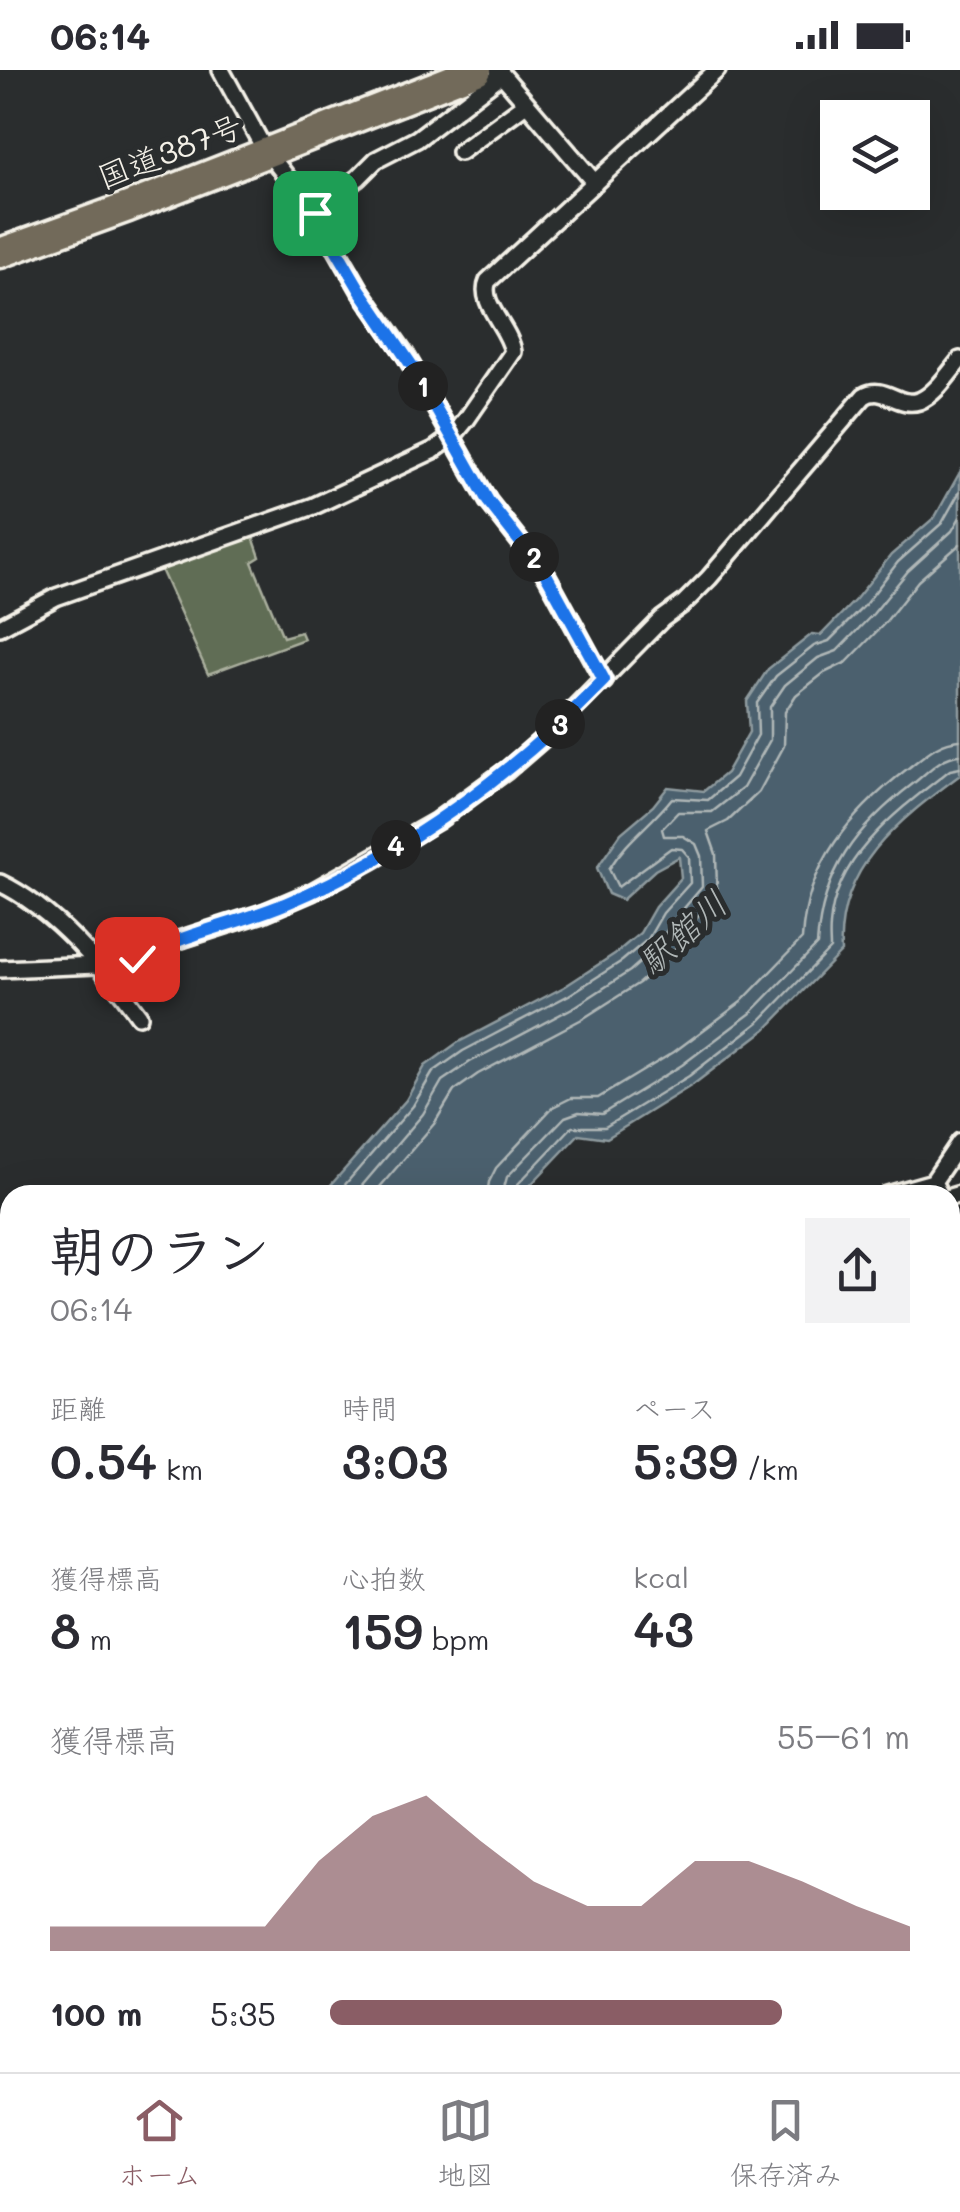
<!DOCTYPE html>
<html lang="ja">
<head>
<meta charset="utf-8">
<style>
  body { margin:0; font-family:Mali,"Klee One",sans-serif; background:#f2f2f3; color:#2b2b33; height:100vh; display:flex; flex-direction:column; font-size:38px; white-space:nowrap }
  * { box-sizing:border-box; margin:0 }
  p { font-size:32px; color:#7c7c81 }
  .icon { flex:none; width:55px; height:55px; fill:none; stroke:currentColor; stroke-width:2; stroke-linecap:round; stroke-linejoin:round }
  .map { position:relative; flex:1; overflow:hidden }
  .side { position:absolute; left:0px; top:1115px; width:960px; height:888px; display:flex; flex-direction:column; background:#fff; border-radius:30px 30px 0 0; box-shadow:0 10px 40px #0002 }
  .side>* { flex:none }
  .buttons { position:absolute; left:820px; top:30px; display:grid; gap:20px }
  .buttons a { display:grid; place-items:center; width:110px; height:110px; border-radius:0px; background:#fff; box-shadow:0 10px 40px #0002; font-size:50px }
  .pin { position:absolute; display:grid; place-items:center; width:85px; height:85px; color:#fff; margin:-42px; border-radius:20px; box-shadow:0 5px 15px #0006 }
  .km { position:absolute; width:50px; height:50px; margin:-25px; border-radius:50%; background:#222; color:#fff; font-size:28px; line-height:50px; text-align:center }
  .round { display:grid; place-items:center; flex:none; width:105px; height:105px; border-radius:0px; background:#f2f2f3 }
  .head { display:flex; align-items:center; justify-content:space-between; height:170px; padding:0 50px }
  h1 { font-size:55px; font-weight:600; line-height:75px }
  .stats { display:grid; grid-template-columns:repeat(3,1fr); gap:15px; height:170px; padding:10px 50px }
  .stats div { display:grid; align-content:center }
  .stats b { font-size:50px; font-weight:600 }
  .stats small { font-size:28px; font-weight:400 }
  .stats p { font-size:28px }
  .chart { height:280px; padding:20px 50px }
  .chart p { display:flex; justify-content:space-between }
  .chart svg { width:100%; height:180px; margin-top:10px; fill:#8a5d65; opacity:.7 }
  ul { padding:0 50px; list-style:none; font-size:32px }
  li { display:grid; grid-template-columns:160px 120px 1fr; align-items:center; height:75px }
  li i { height:25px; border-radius:12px; background:#8a5d65 }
  .status { display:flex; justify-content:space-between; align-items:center; height:70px; padding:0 50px; background:#fff; direction:ltr }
  .status svg { height:28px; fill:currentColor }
  .dock { display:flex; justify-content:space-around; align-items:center; height:140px; border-top:2px solid #e1e1e2; background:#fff; font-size:28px; color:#7c7c81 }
  .dock a { display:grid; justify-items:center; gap:5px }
  .dock .active { color:#8a5d65 }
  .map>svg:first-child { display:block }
  .green { fill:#616d54; stroke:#aaaf9e; stroke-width:2.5 }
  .water { fill:#4b616e; stroke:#8f9b9f; stroke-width:2.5 }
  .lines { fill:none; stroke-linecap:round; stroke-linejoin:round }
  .shore { stroke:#b0b7b7; stroke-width:2.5 }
  .street-casing { stroke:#f4f1e8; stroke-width:22 }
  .secondary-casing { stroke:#f4f1e8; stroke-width:28 }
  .highway-casing { stroke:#f4f1e8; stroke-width:35 }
  .street { stroke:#2a2d2e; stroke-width:15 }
  .secondary { stroke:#2a2d2e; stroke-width:20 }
  .highway { stroke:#726b5a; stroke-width:28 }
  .route-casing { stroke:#fff; stroke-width:20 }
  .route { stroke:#1a73e8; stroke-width:12 }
  .labels { text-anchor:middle; stroke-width:10; stroke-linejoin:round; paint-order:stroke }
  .street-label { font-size:32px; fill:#f4f1e8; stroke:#2a2d2e }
  .water-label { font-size:35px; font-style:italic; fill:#b0b7b7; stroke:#2a2d2e }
</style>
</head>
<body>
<div class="status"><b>06:14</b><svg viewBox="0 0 49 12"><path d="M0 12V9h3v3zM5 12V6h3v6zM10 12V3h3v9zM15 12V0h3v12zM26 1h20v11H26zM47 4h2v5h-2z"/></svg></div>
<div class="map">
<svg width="960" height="2002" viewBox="0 0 960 2002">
  <rect width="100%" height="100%" fill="#2a2d2e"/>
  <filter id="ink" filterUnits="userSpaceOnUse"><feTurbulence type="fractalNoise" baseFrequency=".01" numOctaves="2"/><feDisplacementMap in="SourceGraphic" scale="20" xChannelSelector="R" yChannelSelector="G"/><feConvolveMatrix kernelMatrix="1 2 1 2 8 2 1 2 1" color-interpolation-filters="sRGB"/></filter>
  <g filter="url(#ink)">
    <!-- green -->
    <path class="green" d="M 251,461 L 260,487 L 252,492 L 283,567 L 301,562 L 304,569 L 208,604 L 159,495 Z
      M 950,1143 L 960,1151 L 960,1271 L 950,1273 Z
      M 960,1386 L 960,1487 L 950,1489 L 950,1394 Z
      M 10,1389 L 10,1571 L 0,1560 L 0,1392 Z"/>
    <!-- water -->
    <path class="water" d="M 960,402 L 960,705 C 898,751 836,798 841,882 L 766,959 L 694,1014 L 607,1068 L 579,1064 L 521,1125 L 322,1125 L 406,1030 L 425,996 L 457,973 L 564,917 L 616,883 L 640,863 L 655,837 L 681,808 L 679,787 L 655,800 L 622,830 L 608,824 L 597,798 L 621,763 L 653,736 L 668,717 L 704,721 L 726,703 L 749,662 L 747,631 L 768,599 L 812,564 L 821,565 L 856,529 L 891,485 L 935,447 Z
      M 10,1224 L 10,1396 L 0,1400 L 0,1224 Z"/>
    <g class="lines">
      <!-- shore -->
      <path class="shore" d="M 336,1125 L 413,1036 L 433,1002 L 463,981 L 569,925 L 622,891 L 648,869 L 663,843 L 690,813 L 689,787 L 682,779 L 671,778 L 618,817 L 609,799 C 628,768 650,756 672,728 L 708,730 L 735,707 L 758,665 L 757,633 L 776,606 L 814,576 L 829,571 L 864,536 L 898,492 L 942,453 L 960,421
        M 354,1125 L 423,1044 L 442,1011 L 470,992 L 576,936 L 630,901 L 655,879 L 673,851 L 702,817 L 701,786 L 696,774 L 683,766 L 664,766 L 662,759 L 678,742 L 712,742 L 743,718 L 770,670 L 770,637 L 785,615 L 818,588 L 837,581 L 873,544 L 908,501 L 952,461 L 960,447
        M 373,1125 L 434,1054 L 454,1021 L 478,1004 L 584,948 L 639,913 L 669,887 L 717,819 L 716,784 L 708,761 L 728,751 L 759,722 L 784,676 L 785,642 L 796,625 L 824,603 L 847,592 L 884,554 L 918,511 L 960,474
        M 487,1125 L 489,1112 L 496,1098 L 553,1037 L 571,1028 L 598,1028 L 674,982 L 741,932 L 802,869 C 806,795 850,743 907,699 C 924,686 938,671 960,670
        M 502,1125 L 507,1107 L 565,1047 L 579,1042 L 602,1044 L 682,995 L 751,943 L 817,875 C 822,801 856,757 914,713 C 928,702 941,686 960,685
        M 515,1125 L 517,1115 L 572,1057 L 605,1057 L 689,1006 L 759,952 L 830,879 C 830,872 829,864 830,856 C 834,786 900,739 950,700 L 960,698"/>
      <defs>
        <path id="street" d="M 221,0 L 262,75 L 320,150 L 360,220 L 405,284 L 488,431 L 547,506 L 604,611
          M 498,0 L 595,113
          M 460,82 L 526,34
          M 313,140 L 358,108 L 376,90 L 417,69 L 501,5
          M 0,557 L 56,527 L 314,436 L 434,380 L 452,367 L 466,350 L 513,282 C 510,258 478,233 488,211 L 717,0
          M 0,813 C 53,838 105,899 139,946
          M 0,899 L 97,895
          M 106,905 L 166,874 L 263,843 L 312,822 L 437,751 L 507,700 L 552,661 L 662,549 L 684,533 L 709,508 L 864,326 C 884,314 898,338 919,331 C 935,325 949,303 960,290
          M 933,1112 L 960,1072
          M 887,1125 L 933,1112 L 940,1125
          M 950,1127 L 960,1124
          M 0,1689 L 10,1685
          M 215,2002 L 216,1992"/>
        <path id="secondary" d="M 950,1545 L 960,1539
          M 867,1992 L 871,2002
          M 710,2002 L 729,1992"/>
        <path id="highway" d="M 0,183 L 128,137 L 477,0"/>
      </defs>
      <!-- street casing -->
      <use href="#street" class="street-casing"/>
      <!-- secondary casing -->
      <use href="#secondary" class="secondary-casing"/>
      <!-- highway casing -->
      <use href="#highway" class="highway-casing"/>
      <!-- street -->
      <use href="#street" class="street"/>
      <!-- secondary -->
      <use href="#secondary" class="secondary"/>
      <!-- highway -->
      <use href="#highway" class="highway"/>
    </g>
  </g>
  <g class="lines" filter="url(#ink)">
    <defs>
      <path id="route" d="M 137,889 C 184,863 238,854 287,833 C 406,783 514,703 604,610 L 547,506 L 488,431 L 412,296 L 360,220 L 315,143"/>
    </defs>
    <!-- route casing -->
    <use href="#route" class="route-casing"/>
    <!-- route -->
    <use href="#route" class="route"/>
  </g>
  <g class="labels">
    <!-- street labels -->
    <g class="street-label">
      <text transform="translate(170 82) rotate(-21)" y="11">国道387号</text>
    </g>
    <!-- water labels -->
    <g class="water-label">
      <text transform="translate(683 863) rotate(-42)" y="12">駅館川</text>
    </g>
  </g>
</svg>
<div class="buttons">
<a><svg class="icon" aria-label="layers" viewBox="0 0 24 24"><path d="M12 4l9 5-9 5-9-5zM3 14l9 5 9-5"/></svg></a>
</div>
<div class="pin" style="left:315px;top:143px;background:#1e9e55"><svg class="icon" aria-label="arrive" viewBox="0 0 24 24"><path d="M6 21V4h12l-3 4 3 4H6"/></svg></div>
<div class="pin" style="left:137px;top:889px;background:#d93025"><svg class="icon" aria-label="check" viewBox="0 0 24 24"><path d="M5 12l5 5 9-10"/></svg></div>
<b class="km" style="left:423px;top:316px">1</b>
<b class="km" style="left:534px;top:487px">2</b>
<b class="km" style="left:560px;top:654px">3</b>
<b class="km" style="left:396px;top:775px">4</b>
<section class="side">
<div class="head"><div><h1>朝のラン</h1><p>06:14</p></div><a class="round"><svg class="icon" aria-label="share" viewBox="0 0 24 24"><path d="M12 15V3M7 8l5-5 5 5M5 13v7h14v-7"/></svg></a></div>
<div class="stats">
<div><p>距離</p><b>0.54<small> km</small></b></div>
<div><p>時間</p><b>3:03</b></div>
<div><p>ペース</p><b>5:39<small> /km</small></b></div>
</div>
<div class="stats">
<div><p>獲得標高</p><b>8<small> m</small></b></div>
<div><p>心拍数</p><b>159<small> bpm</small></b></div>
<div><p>kcal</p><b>43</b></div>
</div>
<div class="chart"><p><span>獲得標高</span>55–61 m</p>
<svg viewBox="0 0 160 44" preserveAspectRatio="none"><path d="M0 44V38L10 38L20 38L30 38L40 38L50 22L60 11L70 6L80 17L90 27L100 33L110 33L120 22L130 22L140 27L150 33L160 38V44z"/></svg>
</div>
<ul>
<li><b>100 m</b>5:35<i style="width:78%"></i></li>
</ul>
</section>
</div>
<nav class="dock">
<a class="active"><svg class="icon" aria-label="home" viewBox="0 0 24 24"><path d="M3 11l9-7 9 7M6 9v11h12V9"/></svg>ホーム</a>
<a><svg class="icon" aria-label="map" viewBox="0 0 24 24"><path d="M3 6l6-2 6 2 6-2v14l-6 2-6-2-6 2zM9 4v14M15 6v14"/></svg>地図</a>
<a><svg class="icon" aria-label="saved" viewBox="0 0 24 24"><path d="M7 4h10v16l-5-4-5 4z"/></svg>保存済み</a>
</nav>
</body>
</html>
